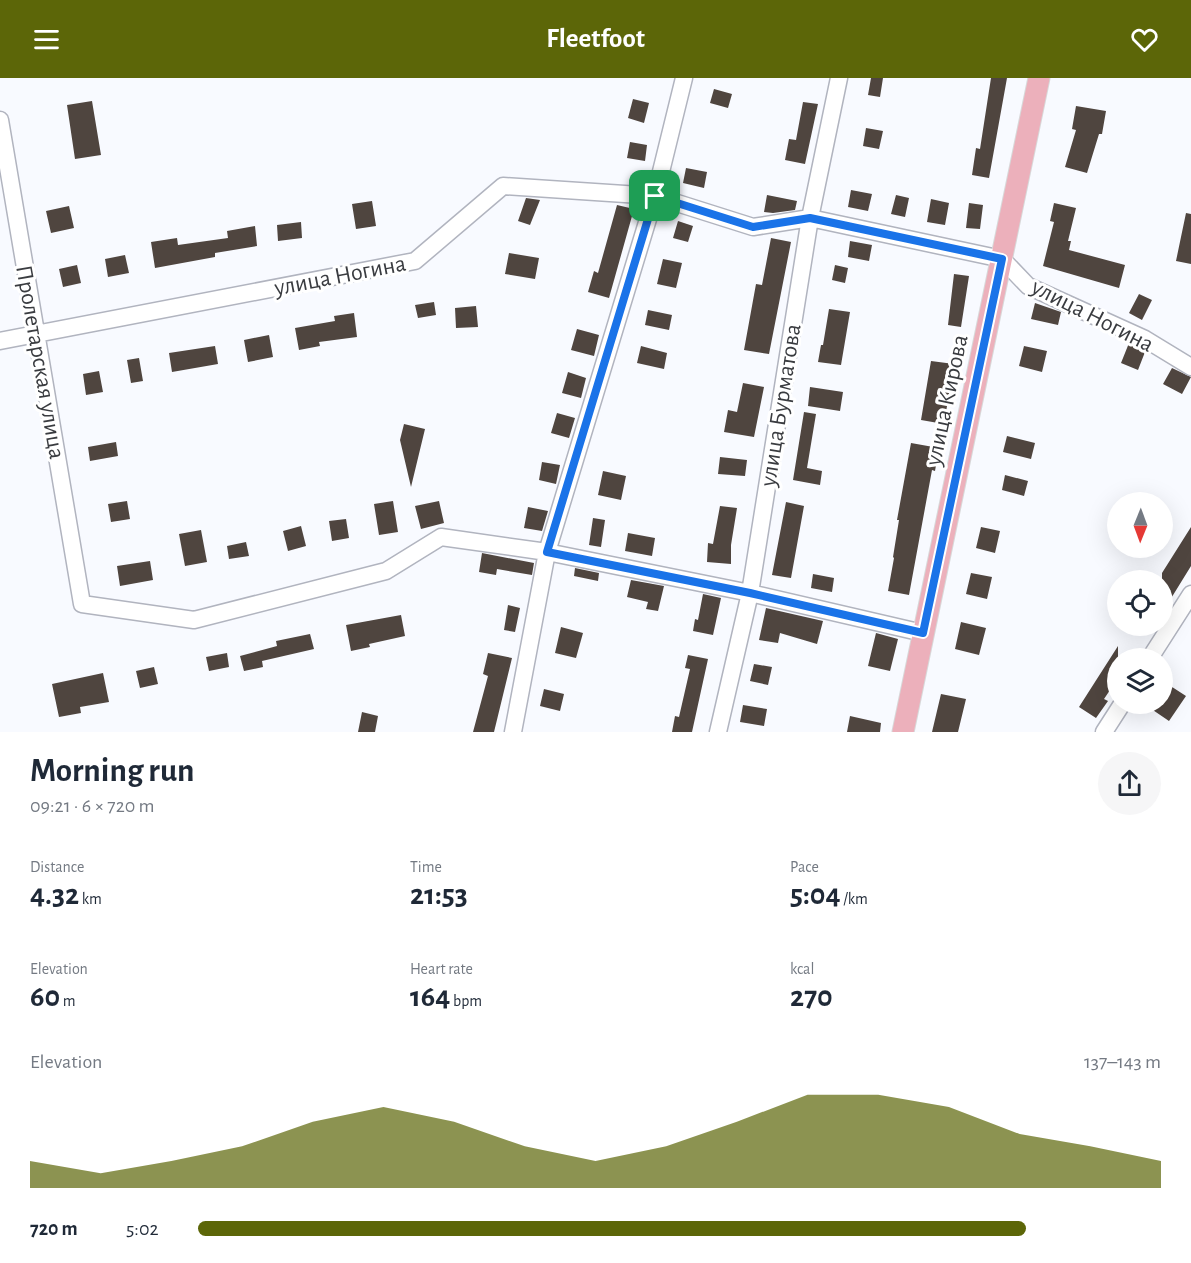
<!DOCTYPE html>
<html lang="en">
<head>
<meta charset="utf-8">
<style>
  body { margin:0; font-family:"Alegreya Sans",sans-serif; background:#f6f6f7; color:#1f2937; height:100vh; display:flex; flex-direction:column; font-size:22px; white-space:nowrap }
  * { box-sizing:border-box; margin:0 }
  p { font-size:20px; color:#747a83 }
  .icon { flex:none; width:33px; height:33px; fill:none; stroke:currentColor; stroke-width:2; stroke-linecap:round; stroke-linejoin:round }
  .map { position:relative; height:654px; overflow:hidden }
  .details { display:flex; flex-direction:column; background:#fff; flex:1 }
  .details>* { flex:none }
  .needle { width:39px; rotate:181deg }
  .fabs { position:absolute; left:1107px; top:414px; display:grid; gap:12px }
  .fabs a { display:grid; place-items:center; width:66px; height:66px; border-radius:50%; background:#fff; box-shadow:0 6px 24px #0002; font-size:30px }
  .pin { position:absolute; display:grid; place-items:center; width:51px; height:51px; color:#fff; margin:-26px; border-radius:12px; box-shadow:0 3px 9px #0006 }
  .round { display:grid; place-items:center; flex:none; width:63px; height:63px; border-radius:32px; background:#f6f6f7 }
  .overview { display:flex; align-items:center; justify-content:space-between; height:102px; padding:0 30px }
  h1 { font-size:33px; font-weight:600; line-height:45px }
  .metrics { display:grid; grid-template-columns:repeat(3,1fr); gap:9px; height:102px; padding:6px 30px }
  .metrics div { display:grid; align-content:center }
  .metrics b { font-size:30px; font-weight:600 }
  .metrics small { font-size:16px; font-weight:400 }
  .metrics p { font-size:16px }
  .chart { height:168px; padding:12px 30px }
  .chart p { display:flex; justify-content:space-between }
  .chart svg { width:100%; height:108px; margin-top:6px; fill:#5c6608; opacity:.7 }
  ul { padding:0 30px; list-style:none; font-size:20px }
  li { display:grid; grid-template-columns:96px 72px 1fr; align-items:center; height:45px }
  li i { height:15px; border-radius:8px; background:#5c6608 }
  header { display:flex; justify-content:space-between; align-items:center; height:78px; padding:0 30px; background:#5c6608; color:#fff; font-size:27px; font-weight:600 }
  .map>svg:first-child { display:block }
  .building { fill:#4f453f }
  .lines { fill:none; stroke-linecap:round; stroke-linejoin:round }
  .minor-casing { stroke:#b1b4bf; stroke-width:19 }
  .major-casing { stroke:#d8d8d9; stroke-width:23 }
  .minor { stroke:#fff; stroke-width:16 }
  .major { stroke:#ecb0bb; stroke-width:21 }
  .route-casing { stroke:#fff; stroke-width:12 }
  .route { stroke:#1a73e8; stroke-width:8 }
  .labels { text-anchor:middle; stroke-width:6; stroke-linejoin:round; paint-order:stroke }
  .street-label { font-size:24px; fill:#3a3c40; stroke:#fff }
</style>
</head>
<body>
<header><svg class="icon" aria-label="menu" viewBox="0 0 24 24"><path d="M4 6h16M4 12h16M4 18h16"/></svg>Fleetfoot<svg class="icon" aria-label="heart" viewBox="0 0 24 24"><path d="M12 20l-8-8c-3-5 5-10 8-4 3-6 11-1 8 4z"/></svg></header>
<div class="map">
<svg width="1191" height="654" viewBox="0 0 1191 654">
  <rect width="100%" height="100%" fill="#f8faff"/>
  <!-- building -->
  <path class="building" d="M 871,0 L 883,0 L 880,19 L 868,17 Z
    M 991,0 L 1007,0 L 989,100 L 972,97 L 976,70 L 980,71 Z
    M 714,11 L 732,16 L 728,30 L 710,25 Z
    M 633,21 L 649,25 L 644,45 L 628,40 Z
    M 92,23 L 101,77 L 75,81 L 67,27 Z
    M 803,24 L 818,26 L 805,86 L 785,82 L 789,61 L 796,62 Z
    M 1076,28 L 1106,33 L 1102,56 L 1099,56 L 1087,95 L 1065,89 L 1076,52 L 1072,51 Z
    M 866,50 L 883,53 L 879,71 L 863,68 Z
    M 630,64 L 647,67 L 645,83 L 627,80 Z
    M 686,90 L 707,94 L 704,110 L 683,105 Z
    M 851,112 L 872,116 L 868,133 L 848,129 Z
    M 767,117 L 797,123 L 795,132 L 773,135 L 764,134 Z
    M 896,117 L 909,120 L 905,139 L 891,136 Z
    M 526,120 L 540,122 L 530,147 L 518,143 Z
    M 931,121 L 949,125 L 945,147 L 927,144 Z
    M 372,123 L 376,148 L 356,151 L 352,126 Z
    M 969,125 L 983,127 L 980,151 L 966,150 Z
    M 1054,125 L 1076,130 L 1068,163 L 1071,163 L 1069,172 L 1125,187 L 1119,210 L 1043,188 L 1054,144 L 1050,143 Z
    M 617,127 L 634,131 L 609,220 L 588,214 L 594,193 L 598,195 Z
    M 69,128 L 74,150 L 51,155 L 46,133 Z
    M 1186,135 L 1191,136 L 1191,186 L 1176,183 Z
    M 678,143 L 693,148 L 688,164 L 673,160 Z
    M 301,144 L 302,160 L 278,163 L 277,147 Z
    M 255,148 L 257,168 L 215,175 L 215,179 L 155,190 L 151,164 L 177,160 L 178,167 L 228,160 L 227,153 Z
    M 771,160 L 791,164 L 769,276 L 744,272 L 756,206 L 762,207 Z
    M 850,163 L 872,167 L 869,183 L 848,179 Z
    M 509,175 L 539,180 L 535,201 L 505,196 Z
    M 125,177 L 129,195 L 108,199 L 105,181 Z
    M 663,181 L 682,185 L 676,210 L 657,206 Z
    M 77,187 L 81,205 L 63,209 L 59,191 Z
    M 835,187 L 848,190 L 845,205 L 832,202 Z
    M 954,196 L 969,198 L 961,249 L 948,247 Z
    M 1139,216 L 1152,222 L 1142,242 L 1129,235 Z
    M 434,224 L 436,237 L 418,240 L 415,227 Z
    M 1035,225 L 1061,234 L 1058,247 L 1031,241 Z
    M 476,228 L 478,249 L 456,250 L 455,230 Z
    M 829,231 L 850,234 L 841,287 L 818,284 L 821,267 L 823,267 Z
    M 648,232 L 672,237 L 669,252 L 645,247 Z
    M 354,235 L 357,259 L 319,264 L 320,268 L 299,272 L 295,250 L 335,243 L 334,238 Z
    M 577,251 L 599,257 L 594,278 L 571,272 Z
    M 269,257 L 273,279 L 248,284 L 244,262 Z
    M 1129,265 L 1145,274 L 1138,292 L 1121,285 Z
    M 215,268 L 218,286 L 172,294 L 169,275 Z
    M 641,268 L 667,275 L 664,291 L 637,285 Z
    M 1024,268 L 1047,273 L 1042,294 L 1019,288 Z
    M 139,280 L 143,303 L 131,305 L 127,282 Z
    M 931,283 L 954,286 L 944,346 L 921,342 Z
    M 1172,290 L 1191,299 L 1182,316 L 1163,306 Z
    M 99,293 L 103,314 L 86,317 L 83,296 Z
    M 568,294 L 586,300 L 581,320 L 562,315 Z
    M 743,305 L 764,309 L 754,359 L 724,354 L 728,332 L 737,334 Z
    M 810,309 L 843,314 L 840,333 L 808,328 Z
    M 804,334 L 816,336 L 807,390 L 822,393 L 820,407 L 793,402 Z
    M 557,335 L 575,340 L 569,360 L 551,355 Z
    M 404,346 L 425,351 L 411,409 L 400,362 Z
    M 1007,358 L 1035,365 L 1031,381 L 1003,374 Z
    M 116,364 L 118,378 L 90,383 L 88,369 Z
    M 911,365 L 939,370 L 935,393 L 932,392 L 909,517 L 888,513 L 894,480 L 893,479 L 899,442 L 897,442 Z
    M 720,379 L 747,382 L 745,398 L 718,396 Z
    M 542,384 L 560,387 L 556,406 L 539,402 Z
    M 603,393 L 626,398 L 621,422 L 598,417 Z
    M 1005,397 L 1028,403 L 1024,418 L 1002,412 Z
    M 127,423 L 130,441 L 111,444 L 108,426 Z
    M 393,423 L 398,454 L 379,457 L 374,426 Z
    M 439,423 L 444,445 L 421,451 L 415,428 Z
    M 786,424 L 804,428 L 791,500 L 772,497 Z
    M 720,428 L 737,430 L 731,467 L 731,486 L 707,484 L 708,465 L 713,466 Z
    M 528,429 L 548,433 L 542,453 L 524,450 Z
    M 593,440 L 605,442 L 601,469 L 589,467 Z
    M 346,441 L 349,460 L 332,463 L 329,443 Z
    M 301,448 L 306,468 L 288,473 L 283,453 Z
    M 981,449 L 1000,453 L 995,475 L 976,470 Z
    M 1191,449 L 1191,488 L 1162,535 L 1162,495 Z
    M 201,452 L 207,484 L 185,488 L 179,456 Z
    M 628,455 L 655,460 L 652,478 L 625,473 Z
    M 246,464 L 249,478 L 229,481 L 227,468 Z
    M 482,475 L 534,485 L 532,497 L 497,491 L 496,497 L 479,494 Z
    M 150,483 L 153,502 L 120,508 L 117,488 Z
    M 575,490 L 599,495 L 598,503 L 574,498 Z
    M 971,495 L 992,499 L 987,521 L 966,516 Z
    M 813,496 L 834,500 L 832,514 L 811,510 Z
    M 631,502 L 664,508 L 658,533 L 646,531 L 648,524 L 627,519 Z
    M 703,516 L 721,520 L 713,557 L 693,553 L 695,541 L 698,542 Z
    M 508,527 L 520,530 L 515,554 L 504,552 Z
    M 766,530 L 823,543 L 817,566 L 780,555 L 778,565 L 759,562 Z
    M 401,537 L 405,558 L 369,566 L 370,569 L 351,573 L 346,547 Z
    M 961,544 L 986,550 L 979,577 L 955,571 Z
    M 561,549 L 583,555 L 576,580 L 555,575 Z
    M 876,555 L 898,561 L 890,593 L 868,588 Z
    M 310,556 L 314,571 L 262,583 L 263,589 L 244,593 L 240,578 L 277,568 L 276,563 Z
    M 1118,568 L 1118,600 L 1104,621 L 1108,623 L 1096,640 L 1079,629 Z
    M 227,575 L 229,589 L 209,593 L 206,579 Z
    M 488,575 L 512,580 L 494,654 L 473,654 L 488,598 L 483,596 Z
    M 688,577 L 708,581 L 692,654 L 672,654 L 675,638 L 679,639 L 690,591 L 685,590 Z
    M 754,586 L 772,589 L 768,607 L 750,603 Z
    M 154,589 L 158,606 L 140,610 L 136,593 Z
    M 103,595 L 109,624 L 80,629 L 81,635 L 59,639 L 52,606 Z
    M 1169,607 L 1186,618 L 1169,643 L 1144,626 L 1162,626 L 1162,617 Z
    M 544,611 L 564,616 L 560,633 L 540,628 Z
    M 941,616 L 966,621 L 958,654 L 932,654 Z
    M 743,627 L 767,631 L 764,648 L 740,644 Z
    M 362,634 L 378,638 L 375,654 L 358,654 Z
    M 850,638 L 881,645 L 880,654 L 847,654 Z"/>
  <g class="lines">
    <defs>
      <path id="minor" d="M 0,42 L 82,526 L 194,542 L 386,493 L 441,459 L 547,474 L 750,515 L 923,555
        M 0,263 L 415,183 L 503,108 L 655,118 L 753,149 L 810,140 L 1002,181 L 1028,208 L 1145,261 L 1191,289
        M 1150,580 L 1191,516
        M 513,654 L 547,474 L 655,118 L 684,0
        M 718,654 L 750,515 L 810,140 L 839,0
        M 1104,654 L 1122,626"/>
      <path id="major" d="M 903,654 L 1039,0"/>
    </defs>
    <!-- minor casing -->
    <use href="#minor" class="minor-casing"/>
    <!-- major casing -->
    <use href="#major" class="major-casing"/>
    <!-- minor -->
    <use href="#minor" class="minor"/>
    <!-- major -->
    <use href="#major" class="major"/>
  </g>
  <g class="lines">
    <defs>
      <path id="route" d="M 655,118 L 753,149 L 810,140 L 1002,181 L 923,555 L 750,515 L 547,474 Z"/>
    </defs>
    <!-- route casing -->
    <use href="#route" class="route-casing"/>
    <!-- route -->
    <use href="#route" class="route"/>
  </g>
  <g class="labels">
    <!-- street labels -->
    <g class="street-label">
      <text transform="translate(340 197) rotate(-11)" y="8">улица Ногина</text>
      <text transform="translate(1093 237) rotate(27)" y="8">улица Ногина</text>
      <text transform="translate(41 284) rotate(80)" y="8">Пролетарская улица</text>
      <text transform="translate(946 322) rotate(-78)" y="8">улица Кирова</text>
      <text transform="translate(780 327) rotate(-81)" y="8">улица Бурматова</text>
    </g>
  </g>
</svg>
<div class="fabs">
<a><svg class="needle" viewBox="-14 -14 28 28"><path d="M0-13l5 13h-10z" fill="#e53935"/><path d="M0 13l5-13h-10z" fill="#747a83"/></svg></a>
<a><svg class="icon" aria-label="locate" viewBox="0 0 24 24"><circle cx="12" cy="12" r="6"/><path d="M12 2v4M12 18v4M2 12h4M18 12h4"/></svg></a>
<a><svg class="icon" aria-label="layers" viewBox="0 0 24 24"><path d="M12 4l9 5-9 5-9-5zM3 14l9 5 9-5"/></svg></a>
</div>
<div class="pin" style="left:655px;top:118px;background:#1e9e55"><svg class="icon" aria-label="arrive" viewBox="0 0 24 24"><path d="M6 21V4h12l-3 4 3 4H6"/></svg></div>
</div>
<section class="details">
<div class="overview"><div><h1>Morning run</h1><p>09:21 · 6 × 720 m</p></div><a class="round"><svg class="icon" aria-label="share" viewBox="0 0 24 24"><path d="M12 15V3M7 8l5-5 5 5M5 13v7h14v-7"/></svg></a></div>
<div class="metrics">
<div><p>Distance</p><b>4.32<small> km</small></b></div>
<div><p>Time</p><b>21:53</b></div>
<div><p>Pace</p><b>5:04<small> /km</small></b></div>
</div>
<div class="metrics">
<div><p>Elevation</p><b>60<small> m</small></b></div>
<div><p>Heart rate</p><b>164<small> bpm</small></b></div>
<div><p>kcal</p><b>270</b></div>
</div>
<div class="chart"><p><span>Elevation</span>137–143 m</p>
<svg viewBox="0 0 160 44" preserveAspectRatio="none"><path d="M0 44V33L10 38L20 33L30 27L40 17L50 11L60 17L70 27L80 33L90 27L100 17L110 6L120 6L130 11L140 22L150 27L160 33V44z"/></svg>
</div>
<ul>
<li><b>720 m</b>5:02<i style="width:86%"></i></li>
</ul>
</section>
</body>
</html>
